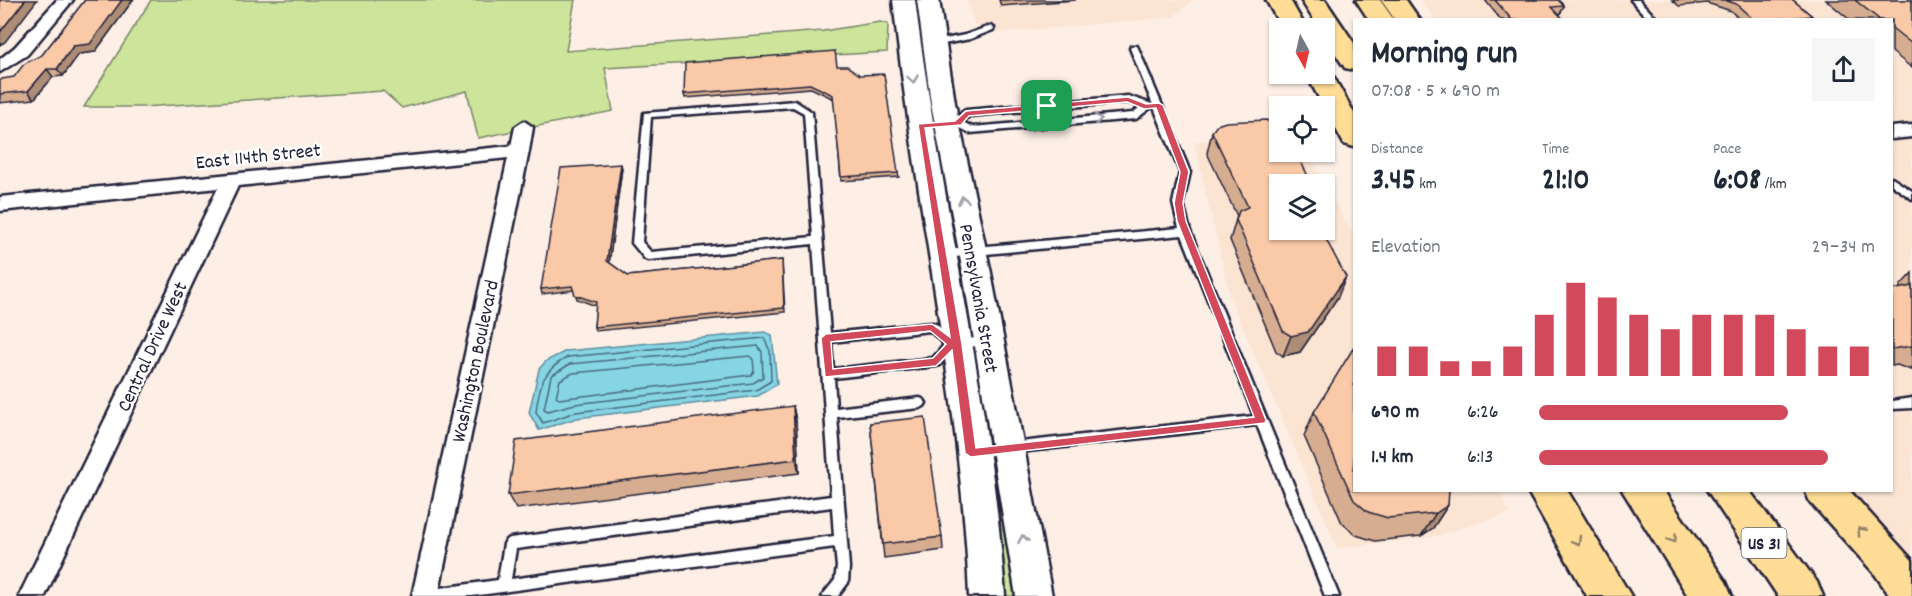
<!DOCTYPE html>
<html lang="en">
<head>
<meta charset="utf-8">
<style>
  body { margin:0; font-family:Dekko,sans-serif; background:#f6f6f7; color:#1f2937; height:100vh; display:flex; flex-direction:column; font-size:22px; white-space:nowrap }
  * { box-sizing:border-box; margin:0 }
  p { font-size:20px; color:#747a83 }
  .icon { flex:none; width:33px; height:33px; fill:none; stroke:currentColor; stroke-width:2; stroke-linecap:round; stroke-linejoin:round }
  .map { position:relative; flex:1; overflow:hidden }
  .sheet { position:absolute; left:1353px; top:18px; width:540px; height:474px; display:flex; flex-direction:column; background:#fff; border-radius:0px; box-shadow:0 2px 4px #0004 }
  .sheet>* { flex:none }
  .needle { width:39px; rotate:172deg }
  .fabs { position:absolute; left:1269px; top:18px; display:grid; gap:12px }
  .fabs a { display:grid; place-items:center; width:66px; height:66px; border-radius:0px; background:#fff; box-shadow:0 2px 4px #0004; font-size:30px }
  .pin { position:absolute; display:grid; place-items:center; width:51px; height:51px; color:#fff; margin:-26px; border-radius:12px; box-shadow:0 3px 9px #0006 }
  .round { display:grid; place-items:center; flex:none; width:63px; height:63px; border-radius:0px; background:#f6f6f7 }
  .headline { display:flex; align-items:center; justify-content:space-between; height:102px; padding:0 18px }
  h1 { font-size:33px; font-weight:800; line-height:45px }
  .stats { display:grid; grid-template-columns:repeat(3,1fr); gap:9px; height:102px; padding:6px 18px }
  .stats div { display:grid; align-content:center }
  .stats b { font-size:30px; font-weight:800 }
  .stats small { font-size:16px; font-weight:400 }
  .stats p { font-size:16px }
  .chart { height:168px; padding:12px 18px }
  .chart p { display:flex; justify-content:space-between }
  .chart svg { width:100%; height:108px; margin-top:6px; stroke:#d1495b; stroke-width:6 }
  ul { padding:0 18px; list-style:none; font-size:20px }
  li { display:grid; grid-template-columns:96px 72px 1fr; align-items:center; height:45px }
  li i { height:15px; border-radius:8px; background:#d1495b }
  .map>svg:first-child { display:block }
  .built { fill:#fce4d3; fill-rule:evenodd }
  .green { fill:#cde59b; stroke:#78846b; stroke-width:1.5 }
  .water { fill:#86d5e4; stroke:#5e8da0; stroke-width:1.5 }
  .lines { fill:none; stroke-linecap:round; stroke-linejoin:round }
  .shore { stroke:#4a6a7f; stroke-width:1.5 }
  .lane-casing { stroke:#22223b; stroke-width:5 }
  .street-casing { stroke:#22223b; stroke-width:5 }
  .secondary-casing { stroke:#22223b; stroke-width:5 }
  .highway-casing { stroke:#22223b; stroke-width:5 }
  .lane { fill:#fff; fill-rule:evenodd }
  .street { fill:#fff; fill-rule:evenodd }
  .secondary { fill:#fff; fill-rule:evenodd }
  .highway { fill:#ffdd96; fill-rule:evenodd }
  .wall { fill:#d6ad90; stroke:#22223b; stroke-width:1.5 }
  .shaded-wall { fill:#ae8d76; stroke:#22223b; stroke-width:1.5 }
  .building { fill:#f9c9a8; stroke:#22223b; stroke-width:1.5 }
  .oneway { stroke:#9c9ca7 }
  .oneway2 { stroke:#908068 }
  .route { fill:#d1495b; stroke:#fff; stroke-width:1.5; fill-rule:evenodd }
  .labels { text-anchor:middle; stroke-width:5; stroke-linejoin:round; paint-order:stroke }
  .shield { fill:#fff; stroke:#646476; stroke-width:1.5 }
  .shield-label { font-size:18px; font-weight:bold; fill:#22223b }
  .street-label { font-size:20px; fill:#22223b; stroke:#fff }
</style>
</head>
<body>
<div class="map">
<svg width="1912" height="596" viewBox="0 0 1912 596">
  <rect width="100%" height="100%" fill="#fdefe5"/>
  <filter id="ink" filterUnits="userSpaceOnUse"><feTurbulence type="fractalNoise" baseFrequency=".0167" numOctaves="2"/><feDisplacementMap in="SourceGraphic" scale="12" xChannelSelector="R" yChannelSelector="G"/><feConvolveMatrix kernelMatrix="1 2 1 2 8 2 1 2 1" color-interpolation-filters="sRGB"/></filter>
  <g filter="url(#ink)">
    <!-- built -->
    <path class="built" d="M 967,0 L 1193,0 L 1174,17 L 999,33 L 974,24 Z
      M 1420,0 L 1912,0 L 1912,596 L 1810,491 L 1892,490 L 1892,20 L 1436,20 Z
      M 1279,128 L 1280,152 L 1307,152 L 1354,236 L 1354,490 L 1498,491 L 1510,513 L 1433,537 L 1337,548 L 1230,297 L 1194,142 ZM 1280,184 L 1324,184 L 1324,230 L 1280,230 Z"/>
    <!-- green -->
    <path class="green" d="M 151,0 L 575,0 L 566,51 L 823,31 L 880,22 L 888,24 L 887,52 L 605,68 L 613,111 L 478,138 L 467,91 L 402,108 L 383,91 L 143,107 L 84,107 Z
      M 992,474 L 998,477 L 1021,596 L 1001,596 Z"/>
    <!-- water -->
    <path class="water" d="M 765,332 L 772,335 L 777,384 L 758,396 L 577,418 L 539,430 L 529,413 L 539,369 L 546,361 L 566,351 Z"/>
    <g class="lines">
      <!-- shore -->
      <path class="shore" d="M 764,338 L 770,351 L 771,381 L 756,390 L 576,412 L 543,423 L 536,412 C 539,385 543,370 568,357 Z
        M 758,346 L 762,352 L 763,377 L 753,383 L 575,404 L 548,411 L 544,409 L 551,376 L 570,364 Z
        M 750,356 L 753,358 L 754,371 L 751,375 L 559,399 L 556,397 L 560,380 L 573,373 Z"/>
      <defs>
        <path id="lane" d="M 1631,0 L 1639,0 L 1658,20 L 1649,20 Z
          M 990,26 L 994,28 L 993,30 L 970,39 L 933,46 L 929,44 L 930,42 L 965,35 Z
          M 1131,46 L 1137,46 L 1138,48 L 1190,172 L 1183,203 L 1190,231 L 1339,596 L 1325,596 L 1257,425 L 975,457 L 971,456 L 969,452 L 971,448 L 975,447 L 1254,416 L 1182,235 L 944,258 L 939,254 L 944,250 L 1179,228 L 1173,203 L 1180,172 L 1130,48 Z
          M 1128,96 L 1152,104 L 1153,106 L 1136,119 L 970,133 L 956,126 L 947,127 L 943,124 L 944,122 L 955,120 L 963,111 L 966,110 ZM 1127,102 L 1141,106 L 1133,113 L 972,127 L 963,122 L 969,116 Z
          M 795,101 L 812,112 L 830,333 L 932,323 L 936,324 L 954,340 L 988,337 L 992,338 L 993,341 L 992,344 L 988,345 L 955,348 L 940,365 L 936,366 L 834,378 L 836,408 L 920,398 L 924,400 L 926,403 L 924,406 L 920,408 L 837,417 L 849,567 L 848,583 L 838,596 L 822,596 L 835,580 L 837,567 L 835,547 L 472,596 L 419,596 L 421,592 L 426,590 L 498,580 L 504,544 L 506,540 L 510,538 L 831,496 L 813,244 L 649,260 L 645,259 L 632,243 L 644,113 ZM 793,107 L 804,113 L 813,237 L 651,252 L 642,242 L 651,117 ZM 930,331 L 945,344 L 933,358 L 833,369 L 831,342 ZM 832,507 L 834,536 L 511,579 L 516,549 Z
          M 1892,178 L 1912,191 L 1912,199 L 1892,185 Z
          M 1912,398 L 1912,408 L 1892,409 L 1892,401 Z"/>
        <path id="street" d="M 57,0 L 73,0 L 27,55 L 0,72 L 0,59 L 15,47 Z
          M 524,121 L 533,127 L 529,151 L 438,596 L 412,596 L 508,158 L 238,186 L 45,596 L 19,596 L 218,188 L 0,211 L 0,197 L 511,146 L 515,127 Z
          M 1912,125 L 1912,137 L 1892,139 L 1892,127 Z"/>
        <path id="secondary" d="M 893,0 L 915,0 C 940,199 991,395 1005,596 L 969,596 C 961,396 914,199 893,0 Z
          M 917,0 L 939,0 L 955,103 L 991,273 L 1052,596 L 1016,596 L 963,273 L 931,103 Z"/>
        <path id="highway" d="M 1266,0 L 1290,0 L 1306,28 L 1282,28 Z
          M 1301,0 L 1325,0 L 1354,43 L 1354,70 L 1345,68 L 1324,37 L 1324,28 L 1319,28 Z
          M 1356,0 L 1380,0 L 1394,20 L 1369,20 Z
          M 1381,0 L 1406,0 L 1420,20 L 1395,20 Z
          M 1324,67 L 1332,74 L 1354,113 L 1354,147 L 1344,144 L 1306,74 L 1324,74 Z
          M 1527,490 L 1567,490 L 1631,596 L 1587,596 Z
          M 1622,490 L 1663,490 L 1726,582 L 1732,596 L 1688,596 Z
          M 1707,490 L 1749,490 L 1817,582 L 1823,596 L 1778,596 Z
          M 1805,490 L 1849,490 L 1912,560 L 1912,596 L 1890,596 L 1874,573 L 1810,502 Z"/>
      </defs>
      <!-- lane casing -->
      <use href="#lane" class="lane-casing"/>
      <!-- street casing -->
      <use href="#street" class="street-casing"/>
      <!-- secondary casing -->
      <use href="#secondary" class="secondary-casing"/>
      <!-- highway casing -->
      <use href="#highway" class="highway-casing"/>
      <!-- lane -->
      <use href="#lane" class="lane"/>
      <!-- street -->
      <use href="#street" class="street"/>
      <!-- secondary -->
      <use href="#secondary" class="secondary"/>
      <!-- highway -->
      <use href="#highway" class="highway"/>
    </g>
    <!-- wall -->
    <path class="wall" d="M 85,0 L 133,0 L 95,52 L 79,54 L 63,76 L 53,77 L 34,99 L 0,103 L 0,94 L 14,77 L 42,55 Z
      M 999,0 L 1076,0 L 1001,6 Z
      M 1485,0 L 1558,0 L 1564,6 L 1560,14 L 1559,14 L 1564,20 L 1501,20 Z
      M 1672,0 L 1793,0 L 1812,16 L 1810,20 L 1740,20 L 1731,11 L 1707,3 L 1679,6 Z
      M 1826,0 L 1912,0 L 1912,68 L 1892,52 L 1892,20 L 1850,20 Z
      M 837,66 L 898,173 L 899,177 L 841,181 L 834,99 L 811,88 L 685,98 L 684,94 Z
      M 1212,132 L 1280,184 L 1338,297 L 1300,352 L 1283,356 L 1276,351 L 1230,240 L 1237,216 L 1207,153 Z
      M 622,168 L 609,262 L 628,276 L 782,260 L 785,312 L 595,331 L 594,327 L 596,306 L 577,299 L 574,290 L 542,294 L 541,289 Z
      M 1912,273 L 1912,370 L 1911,370 L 1897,365 L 1892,366 L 1892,290 L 1900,289 L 1900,286 Z
      M 793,406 L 796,421 L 799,473 L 516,509 L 508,495 Z
      M 1314,412 L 1448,505 L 1433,528 L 1421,536 L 1375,541 L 1356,535 L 1342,523 L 1304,436 Z
      M 870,423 L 942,537 L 943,550 L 884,558 Z"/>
    <!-- shaded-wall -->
    <path class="shaded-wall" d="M 25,0 L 37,0 L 5,42 L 0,45 L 0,32 Z
      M 122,0 L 133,0 L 95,52 L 79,54 L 63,76 L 57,69 L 73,46 Z
      M 47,69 L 53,77 L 34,99 L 28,91 Z
      M 621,164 L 622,168 L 609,265 L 607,261 Z
      M 1346,277 L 1338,297 L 1300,352 L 1283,356 L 1291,336 Z
      M 793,406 L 796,421 L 799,473 L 796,459 Z
      M 1448,505 L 1433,528 L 1421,536 L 1436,513 Z"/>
    <!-- building -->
    <path class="building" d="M 0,0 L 25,0 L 0,32 Z
      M 85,0 L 122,0 L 90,44 L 73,46 L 57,69 L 47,69 L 28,91 L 0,94 L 0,81 L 2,79 L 14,77 L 24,64 L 42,55 Z
      M 1495,0 L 1558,0 L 1564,6 L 1552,7 L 1564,20 L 1512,20 Z
      M 1725,0 L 1793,0 L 1812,16 L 1769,20 L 1754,20 L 1736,4 Z
      M 1855,0 L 1912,0 L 1912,44 L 1892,28 L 1892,20 L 1880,20 Z
      M 835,51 L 837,66 L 847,66 L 860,75 L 884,74 L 898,173 L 841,177 L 833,95 L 810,84 L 684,94 L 685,63 Z
      M 1266,120 L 1280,128 L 1280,152 L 1296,152 L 1312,184 L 1280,184 L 1280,230 L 1321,230 L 1346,277 L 1308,332 L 1291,336 L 1283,331 L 1236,220 L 1239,211 L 1248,207 L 1212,132 L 1217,125 L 1226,122 Z
      M 621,164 L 607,261 L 628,276 L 782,260 L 784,308 L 594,327 L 596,302 L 575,295 L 572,286 L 541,289 L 561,168 Z
      M 1912,286 L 1912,346 L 1892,349 L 1892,290 Z
      M 1354,347 L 1354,490 L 1449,490 L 1448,505 L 1436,513 L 1388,518 L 1368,512 L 1354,500 L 1314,412 Z
      M 793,406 L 796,459 L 508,495 L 516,441 Z
      M 925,417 L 942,537 L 883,544 L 870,423 Z"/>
    <!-- one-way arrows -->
    <defs><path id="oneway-chevron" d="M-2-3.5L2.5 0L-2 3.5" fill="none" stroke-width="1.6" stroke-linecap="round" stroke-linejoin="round" transform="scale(1.5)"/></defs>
    <g class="oneway">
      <use href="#oneway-chevron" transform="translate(913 79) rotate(82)"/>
      <use href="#oneway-chevron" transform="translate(1098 119) rotate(-5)"/>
      <use href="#oneway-chevron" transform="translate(963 200) rotate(-101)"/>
      <use href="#oneway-chevron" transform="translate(1023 539) rotate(-101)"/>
    </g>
    <g class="oneway2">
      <use href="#oneway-chevron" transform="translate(1861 531) rotate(-132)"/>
      <use href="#oneway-chevron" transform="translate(1673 539) rotate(56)"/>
      <use href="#oneway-chevron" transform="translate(1577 541) rotate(59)"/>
    </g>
  </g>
  <!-- route -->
  <path class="route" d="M 1128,97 L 1146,104 L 1159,103 L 1163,105 L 1189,172 L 1183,203 L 1186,221 L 1266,420 L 1265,423 L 971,457 L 965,453 L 952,350 L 936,366 L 825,377 L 821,338 L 826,334 L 932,324 L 950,337 L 918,124 L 955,121 L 966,111 ZM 1127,102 L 1144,109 L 1156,108 L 1180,172 L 1174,203 L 1177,221 L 1254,417 L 976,448 L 962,344 L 925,128 L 961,125 L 969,116 ZM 930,331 L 946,344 L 933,358 L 833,369 L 831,342 Z"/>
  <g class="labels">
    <!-- shield labels -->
    <rect class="shield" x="1741.5" y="528" width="45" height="30" rx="4.5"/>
    <g class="shield-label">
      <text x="1764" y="549">US 31</text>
    </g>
    <!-- street labels -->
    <g class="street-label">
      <text transform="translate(258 155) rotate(-6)" y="7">East 114th Street</text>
      <text transform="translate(980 298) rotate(80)" y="7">Pennsylvania Street</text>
      <text transform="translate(151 346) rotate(-65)" y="7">Central Drive West</text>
      <text transform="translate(474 361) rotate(-78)" y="7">Washington Boulevard</text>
    </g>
  </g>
</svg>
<div class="fabs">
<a><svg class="needle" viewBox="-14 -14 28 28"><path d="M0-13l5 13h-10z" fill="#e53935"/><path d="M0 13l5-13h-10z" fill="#747a83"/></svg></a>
<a><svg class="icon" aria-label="locate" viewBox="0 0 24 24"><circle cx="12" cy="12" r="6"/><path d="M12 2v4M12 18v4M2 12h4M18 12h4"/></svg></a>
<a><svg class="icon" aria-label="layers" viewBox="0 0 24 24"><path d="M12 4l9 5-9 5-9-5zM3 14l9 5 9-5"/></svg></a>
</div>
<div class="pin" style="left:1047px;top:106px;background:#1e9e55"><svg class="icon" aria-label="arrive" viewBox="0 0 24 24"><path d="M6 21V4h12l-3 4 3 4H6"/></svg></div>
<section class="sheet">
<div class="headline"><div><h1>Morning run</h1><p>07:08 · 5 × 690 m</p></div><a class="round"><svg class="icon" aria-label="share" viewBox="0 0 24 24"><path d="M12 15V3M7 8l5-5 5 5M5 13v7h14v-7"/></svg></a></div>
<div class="stats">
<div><p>Distance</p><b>3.45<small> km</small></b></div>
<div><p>Time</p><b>21:10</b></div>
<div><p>Pace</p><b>6:08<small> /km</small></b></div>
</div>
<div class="chart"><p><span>Elevation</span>29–34 m</p>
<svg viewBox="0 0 160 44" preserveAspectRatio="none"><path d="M5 44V32M15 44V32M25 44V38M35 44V38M45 44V32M55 44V19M65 44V6M75 44V12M85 44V19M95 44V25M105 44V19M115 44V19M125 44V19M135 44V25M145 44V32M155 44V32"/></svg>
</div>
<ul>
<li><b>690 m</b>6:26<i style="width:74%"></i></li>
<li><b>1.4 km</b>6:13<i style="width:86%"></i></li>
</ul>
</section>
</div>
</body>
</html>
